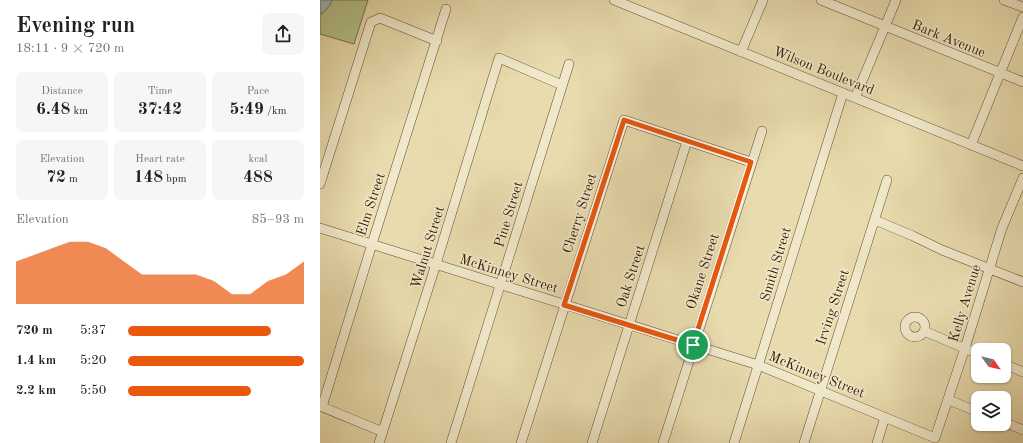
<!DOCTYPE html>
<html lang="en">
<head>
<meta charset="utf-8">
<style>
  body { margin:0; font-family:"Old Standard TT",serif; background:#f6f6f6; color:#202124; height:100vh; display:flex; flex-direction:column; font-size:15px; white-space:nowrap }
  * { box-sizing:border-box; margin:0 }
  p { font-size:13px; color:#757577 }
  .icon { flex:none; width:22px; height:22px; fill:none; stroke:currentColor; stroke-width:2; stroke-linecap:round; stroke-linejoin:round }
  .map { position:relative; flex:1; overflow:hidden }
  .panel { display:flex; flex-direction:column; background:#fff; width:320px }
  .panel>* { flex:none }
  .needle { width:26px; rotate:124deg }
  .fabs { position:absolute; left:651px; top:343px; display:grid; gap:8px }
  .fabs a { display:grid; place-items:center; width:40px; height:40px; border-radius:8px; background:#fff; box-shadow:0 1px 3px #0004; font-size:20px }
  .pin { position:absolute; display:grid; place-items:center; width:34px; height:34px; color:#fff; margin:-17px; border:2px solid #fff; border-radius:50%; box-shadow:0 1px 4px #0007 }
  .round { display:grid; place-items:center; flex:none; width:42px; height:42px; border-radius:8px; background:#f6f6f6 }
  .head { display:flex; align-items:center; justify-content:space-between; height:68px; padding:0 16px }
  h1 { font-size:22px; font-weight:800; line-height:30px }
  .metrics { display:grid; grid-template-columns:repeat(3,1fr); gap:6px; height:68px; padding:4px 16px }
  .metrics div { display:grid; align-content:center; border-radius:8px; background:#f6f6f6; text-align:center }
  .metrics b { font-size:17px; font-weight:800 }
  .metrics small { font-size:11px; font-weight:400 }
  .metrics p { font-size:11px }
  .chart { height:112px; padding:8px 16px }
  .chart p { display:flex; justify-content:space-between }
  .chart svg { width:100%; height:72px; margin-top:4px; fill:#ea580c; opacity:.7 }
  ul { padding:0 16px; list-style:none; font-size:13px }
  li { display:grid; grid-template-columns:64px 48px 1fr; align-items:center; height:30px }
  li i { height:10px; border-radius:5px; background:#ea580c }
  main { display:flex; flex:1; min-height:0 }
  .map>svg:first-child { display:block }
  .green { fill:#b3c18c; stroke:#76704a }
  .water { fill:#9bb9b4; stroke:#747c6f }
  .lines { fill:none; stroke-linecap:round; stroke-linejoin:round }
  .minor-casing { stroke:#654f30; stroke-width:10 }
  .minor { stroke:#f0e8ca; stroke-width:9 }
  .route-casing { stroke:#fff; stroke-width:8 }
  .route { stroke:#ea580c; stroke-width:5 }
  .labels { text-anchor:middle; stroke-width:3; stroke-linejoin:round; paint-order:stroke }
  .street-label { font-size:14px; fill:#392007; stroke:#f0e8ca }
</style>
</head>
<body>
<main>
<section class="panel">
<div class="head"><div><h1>Evening run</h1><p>18:11 · 9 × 720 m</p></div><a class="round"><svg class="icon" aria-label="share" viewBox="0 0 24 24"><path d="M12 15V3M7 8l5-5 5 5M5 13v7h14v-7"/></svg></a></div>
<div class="metrics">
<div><p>Distance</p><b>6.48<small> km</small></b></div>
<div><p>Time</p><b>37:42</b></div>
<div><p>Pace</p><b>5:49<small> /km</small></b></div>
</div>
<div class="metrics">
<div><p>Elevation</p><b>72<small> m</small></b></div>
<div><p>Heart rate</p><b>148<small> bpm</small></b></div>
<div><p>kcal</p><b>488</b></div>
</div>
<div class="chart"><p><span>Elevation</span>85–93 m</p>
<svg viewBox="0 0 160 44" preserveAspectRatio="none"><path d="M0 44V18L10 14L20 10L30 6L40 6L50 10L60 18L70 26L80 26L90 26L100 26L110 30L120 38L130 38L140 30L150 26L160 18V44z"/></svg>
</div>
<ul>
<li><b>720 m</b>5:37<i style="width:81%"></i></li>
<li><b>1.4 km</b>5:20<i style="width:100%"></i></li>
<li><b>2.2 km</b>5:50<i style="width:70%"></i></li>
</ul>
</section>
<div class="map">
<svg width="703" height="443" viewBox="0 0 703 443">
  <rect width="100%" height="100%" fill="#e8dbad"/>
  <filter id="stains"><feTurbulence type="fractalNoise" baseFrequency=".005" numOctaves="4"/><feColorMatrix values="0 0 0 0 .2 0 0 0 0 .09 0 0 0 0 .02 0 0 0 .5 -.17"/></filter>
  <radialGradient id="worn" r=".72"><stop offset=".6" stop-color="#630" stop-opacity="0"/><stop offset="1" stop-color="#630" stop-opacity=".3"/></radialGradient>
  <!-- green -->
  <path class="green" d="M 12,0 L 48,0 L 34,44 L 0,34 L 0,14 L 3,13 L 10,5 Z"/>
  <!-- water -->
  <path class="water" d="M 0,0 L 12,0 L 10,5 L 3,13 L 0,13 Z"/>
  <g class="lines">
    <defs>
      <path id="minor" d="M 294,0 L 703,166
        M 501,0 L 703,82
        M 684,0 L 703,7
        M 421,52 L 443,0
        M 535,98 L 576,0
        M 651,145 L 703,17
        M 0,184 L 51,22 L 60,18 L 117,41
        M 555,220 L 593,236 L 622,250 L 703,282
        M 0,228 L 438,365 L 615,438 L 645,348 L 682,228 L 703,178
        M585 327a10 10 0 1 1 20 0a10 10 0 1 1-20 0Z
        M 604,331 L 658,354
        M 684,364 L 703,372
        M 629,400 L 658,412
        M 0,406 L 63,432
        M 2,407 L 52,244 L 126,9
        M 684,422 L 703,430
        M 59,443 L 116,264 L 179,58 L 242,85
        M 131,443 L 249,64
        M 201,443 L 304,120 L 431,162
        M 272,443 L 367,141
        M 343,443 L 442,131
        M 414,443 L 523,93
        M 484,443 L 567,180
        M 557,443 L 565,417"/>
    </defs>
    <!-- minor casing -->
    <use href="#minor" class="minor-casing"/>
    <!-- minor -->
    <use href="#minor" class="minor"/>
  </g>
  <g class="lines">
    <defs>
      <path id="route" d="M 304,120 L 431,162 L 373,345 L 244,305 Z"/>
    </defs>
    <!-- route casing -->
    <use href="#route" class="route-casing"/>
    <!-- route -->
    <use href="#route" class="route"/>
  </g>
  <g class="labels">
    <!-- street labels -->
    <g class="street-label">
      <text transform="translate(629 38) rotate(22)" y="5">Bark Avenue</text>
      <text transform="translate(504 70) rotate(22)" y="5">Wilson Boulevard</text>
      <text transform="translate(50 204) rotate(-72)" y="5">Elm Street</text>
      <text transform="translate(259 213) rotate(-72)" y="5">Cherry Street</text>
      <text transform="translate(188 214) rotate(-73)" y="5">Pine Street</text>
      <text transform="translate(107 247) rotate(-73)" y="5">Walnut Street</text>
      <text transform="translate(455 264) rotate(-73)" y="5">Smith Street</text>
      <text transform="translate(382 271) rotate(-72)" y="5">Okane Street</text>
      <text transform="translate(189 273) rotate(17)" y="5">McKinney Street</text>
      <text transform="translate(310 276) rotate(-72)" y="5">Oak Street</text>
      <text transform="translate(644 303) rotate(-73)" y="5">Kelly Avenue</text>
      <text transform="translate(512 307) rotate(-72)" y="5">Irving Street</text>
      <text transform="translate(497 374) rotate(22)" y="5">McKinney Street</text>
    </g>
  </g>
  <rect width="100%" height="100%" filter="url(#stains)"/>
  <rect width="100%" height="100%" fill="url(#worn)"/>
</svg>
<div class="fabs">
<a><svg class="needle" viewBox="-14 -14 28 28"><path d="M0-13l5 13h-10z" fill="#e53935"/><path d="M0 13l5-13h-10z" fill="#757577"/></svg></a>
<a><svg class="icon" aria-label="layers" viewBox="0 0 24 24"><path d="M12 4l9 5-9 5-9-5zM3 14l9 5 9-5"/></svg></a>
</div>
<div class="pin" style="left:373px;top:345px;background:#1e9e55"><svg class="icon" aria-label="arrive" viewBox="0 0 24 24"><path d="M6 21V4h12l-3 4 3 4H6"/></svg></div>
</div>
</main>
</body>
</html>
